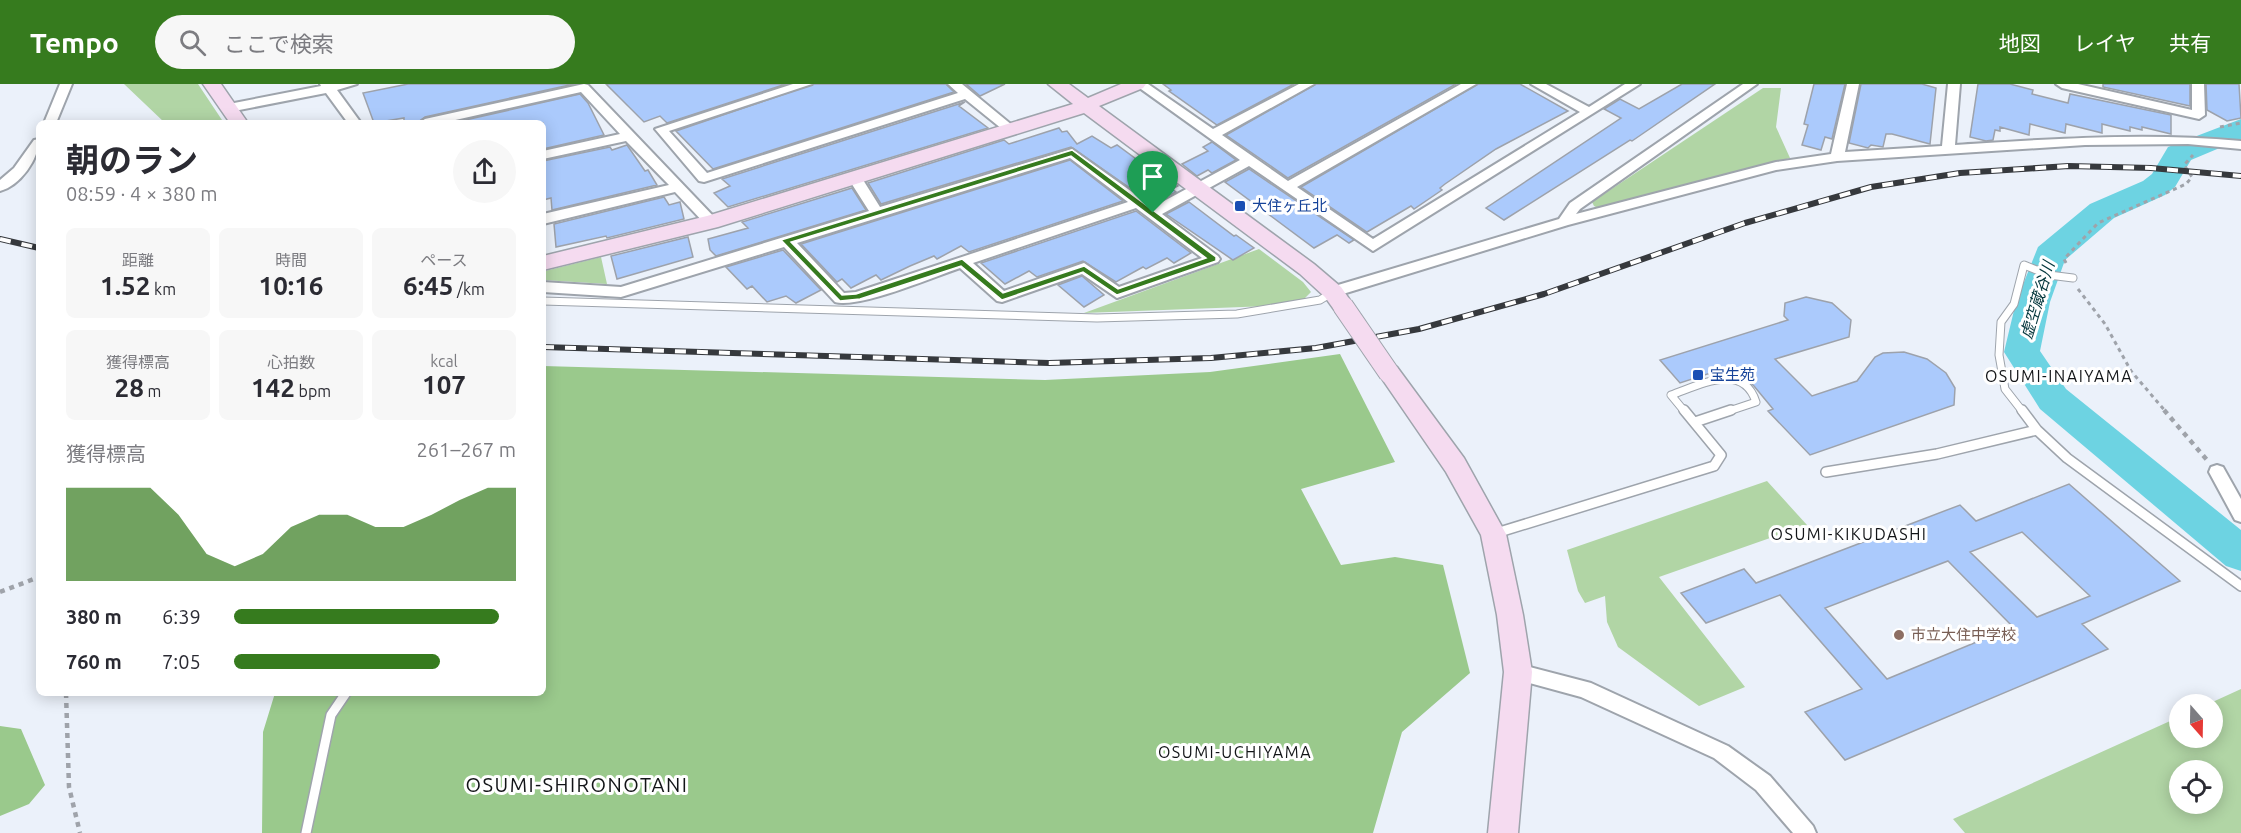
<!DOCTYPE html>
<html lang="ja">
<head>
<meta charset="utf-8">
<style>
  body { margin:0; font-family:Ubuntu,"Noto Sans JP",sans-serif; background:#f7f7f7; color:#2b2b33; height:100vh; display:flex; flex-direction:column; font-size:22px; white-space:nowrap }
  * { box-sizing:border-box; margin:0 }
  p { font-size:20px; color:#7c7c81 }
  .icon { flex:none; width:33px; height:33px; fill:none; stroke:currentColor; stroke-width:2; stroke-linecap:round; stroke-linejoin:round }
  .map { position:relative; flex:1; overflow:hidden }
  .side { position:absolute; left:36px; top:36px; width:510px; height:576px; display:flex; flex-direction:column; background:#fff; border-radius:9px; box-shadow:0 3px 15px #0003 }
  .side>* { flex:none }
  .needle { width:39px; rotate:160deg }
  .controls { position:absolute; left:2169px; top:610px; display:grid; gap:12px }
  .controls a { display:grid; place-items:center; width:54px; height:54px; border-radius:50%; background:#fff; box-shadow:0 3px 15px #0003; font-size:30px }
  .pin { position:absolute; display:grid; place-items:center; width:51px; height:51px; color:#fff; margin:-62px -26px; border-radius:50% 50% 50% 0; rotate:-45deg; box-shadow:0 0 6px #0007 }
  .pin .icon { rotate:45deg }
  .round { display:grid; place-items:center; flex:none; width:63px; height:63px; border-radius:32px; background:#f7f7f7 }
  .overview { display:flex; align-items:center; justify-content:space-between; height:102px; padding:0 30px }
  h1 { font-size:33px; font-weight:700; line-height:45px }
  .figures { display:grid; grid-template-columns:repeat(3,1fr); gap:9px; height:102px; padding:6px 30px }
  .figures div { display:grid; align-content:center; border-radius:9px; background:#f7f7f7; text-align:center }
  .figures b { font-size:26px; font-weight:700 }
  .figures small { font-size:16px; font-weight:400 }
  .figures p { font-size:16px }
  .chart { height:168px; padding:12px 30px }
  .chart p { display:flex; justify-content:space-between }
  .chart svg { width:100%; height:108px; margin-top:6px; fill:#367b1e; opacity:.7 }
  ul { padding:0 30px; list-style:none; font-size:20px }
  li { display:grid; grid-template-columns:96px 72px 1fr; align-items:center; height:45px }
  li i { height:15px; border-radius:8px; background:#367b1e }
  header { display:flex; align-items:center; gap:36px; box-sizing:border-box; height:84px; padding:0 30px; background:#367b1e; color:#fff }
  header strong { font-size:28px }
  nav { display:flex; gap:33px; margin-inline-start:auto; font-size:21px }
  .search { width:420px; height:54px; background:#f7f7f7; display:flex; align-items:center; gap:15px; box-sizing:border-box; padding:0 21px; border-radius:33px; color:#7c7c81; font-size:22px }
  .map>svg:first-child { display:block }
  .green { fill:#b1d5a5; fill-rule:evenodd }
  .forest { fill:#9ac98c }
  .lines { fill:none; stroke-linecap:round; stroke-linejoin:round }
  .river { fill:#6dd3e2; fill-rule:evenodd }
  .building { fill:#abcafc; stroke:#9da2ab; stroke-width:1.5; fill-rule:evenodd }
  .lane-far1-casing { stroke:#9ea4ac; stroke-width:9 }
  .lane-casing { stroke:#9ea4ac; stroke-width:12 }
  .street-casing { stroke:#9ea4ac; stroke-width:4 }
  .secondary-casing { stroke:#9ea4ac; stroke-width:3 }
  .path-far1 { stroke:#9fa3aa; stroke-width:3; stroke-dasharray:4 4; stroke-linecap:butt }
  .path { stroke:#9fa3aa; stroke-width:4.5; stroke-dasharray:5 5; stroke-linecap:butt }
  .lane-far1 { stroke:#fff; stroke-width:7 }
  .lane { stroke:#fff; stroke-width:9 }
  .street { fill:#fff; fill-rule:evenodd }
  .secondary { fill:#f5dbf0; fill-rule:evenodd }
  .rail-casing { stroke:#36393d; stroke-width:6 }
  .rail { stroke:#fff; stroke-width:4; stroke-dasharray:11; stroke-linecap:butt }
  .secondary-bridge-casing { stroke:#9ea4ac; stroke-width:22; stroke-linecap:butt }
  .secondary-bridge { stroke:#f5dbf0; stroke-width:20 }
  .route { fill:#367b1e; stroke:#fff; stroke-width:1.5; fill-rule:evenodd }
  .transit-dot { fill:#1a4fb4; stroke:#fff; stroke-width:2 }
  .education-dot { fill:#8d6e63; stroke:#fff; stroke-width:2 }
  .labels { text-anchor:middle; stroke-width:6; stroke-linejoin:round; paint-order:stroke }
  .transit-label { font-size:15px; fill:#164399; stroke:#fff; text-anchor:start }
  .education-label { font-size:15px; fill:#785e54; stroke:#fff; text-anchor:start }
  .water-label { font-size:16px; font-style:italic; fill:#03363c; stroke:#fff }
  .neighbourhood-label { font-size:16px; letter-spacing:1.5px; fill:#121417; stroke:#fff }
  .near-neighbourhood-label { font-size:20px; letter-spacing:1.5px; fill:#121417; stroke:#fff }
</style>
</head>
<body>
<header>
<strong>Tempo</strong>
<div class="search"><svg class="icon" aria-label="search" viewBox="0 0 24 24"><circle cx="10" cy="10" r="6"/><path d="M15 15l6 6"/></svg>ここで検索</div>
<nav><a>地図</a><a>レイヤ</a><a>共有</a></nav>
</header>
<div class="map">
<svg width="2241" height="749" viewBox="0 0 2241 749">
  <rect width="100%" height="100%" fill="#ebf1fa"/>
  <!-- green -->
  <path class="green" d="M 124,0 L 198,0 L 224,39 L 165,39 Z
    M 1763,4 L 1781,4 L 1776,43 L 1790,74 L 1598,124 L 1594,122 L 1592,118 Z
    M 1259,165 L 1303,198 L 1311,208 L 1304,215 L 1269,222 L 1084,229 Z
    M 601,173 L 607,200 L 543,196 L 545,187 Z
    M 1767,397 L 1807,441 L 1659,493 L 1745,603 L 1699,622 L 1618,563 L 1607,538 L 1605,512 L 1585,519 L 1578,507 L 1567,466 Z
    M 2241,605 L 2241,749 L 1965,749 L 1953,735 L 2179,633 L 2180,654 L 2212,654 L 2212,621 L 2206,621 ZM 2180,687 L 2212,687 L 2212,720 L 2180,720 Z"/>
  <!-- forest -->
  <path class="forest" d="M 1340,270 L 1395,378 L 1301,405 L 1341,481 L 1395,473 L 1443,481 L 1470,589 L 1402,648 L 1373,749 L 262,749 L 263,648 L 275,609 L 543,609 L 543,282 L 1045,296 L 1210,288 Z
    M 0,642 L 21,645 L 45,701 L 29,720 L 0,732 Z"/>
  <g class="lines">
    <!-- river -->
    <path class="river" d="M 2241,35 L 2241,55 L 2191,76 L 2175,103 L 2165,111 L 2114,134 L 2065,176 L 2050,218 L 2040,267 L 2066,305 L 2241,446 L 2241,487 L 2226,482 L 2040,325 L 2004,268 L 2016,218 L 2038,163 L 2090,120 L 2143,97 L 2152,90 L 2168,63 Z"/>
  </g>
  <!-- building -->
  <path class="building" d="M 408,0 L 574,0 L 425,33 L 417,39 L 404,39 L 404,34 L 374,39 L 363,9 Z
    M 606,0 L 786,0 L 667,39 L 660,32 L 644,38 Z
    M 814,0 L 946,0 L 954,8 L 713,85 L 676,47 Z
    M 966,0 L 1005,0 L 980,12 Z
    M 1163,0 L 1294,0 L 1217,41 L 1169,7 L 1171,6 Z
    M 1316,0 L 1456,0 L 1288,94 L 1226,51 Z
    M 1478,0 L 1520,0 L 1568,27 L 1496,65 L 1445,100 L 1440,104 L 1442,106 L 1414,125 L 1411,122 L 1367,148 L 1301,103 Z
    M 1682,0 L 1715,0 L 1632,57 L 1630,56 L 1504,136 L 1486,124 L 1621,34 L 1604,25 L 1620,15 L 1639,25 Z
    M 1814,0 L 1845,0 L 1832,55 L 1825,53 L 1821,66 L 1802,61 L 1808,41 L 1804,40 Z
    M 1861,0 L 1922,0 L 1936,4 L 1930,60 L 1892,50 L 1886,50 L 1883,63 L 1871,61 L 1868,64 L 1849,59 Z
    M 1978,0 L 2010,0 L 2033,6 L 2032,10 L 2068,19 L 2070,10 L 2171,31 L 2171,50 L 2142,43 L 2142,46 L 2130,43 L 2130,47 L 2102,40 L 2102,49 L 2066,40 L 2065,49 L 2030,40 L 2029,51 L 2000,43 L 2000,47 L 1995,46 L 1993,56 L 1986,57 L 1970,53 Z
    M 2103,0 L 2190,0 L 2190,22 L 2103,3 Z
    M 2206,0 L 2239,0 L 2241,34 L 2227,37 L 2207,26 Z
    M 580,10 L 588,19 L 604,51 L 543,65 L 543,39 L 452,39 Z
    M 965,18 L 959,22 L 988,44 L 728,123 L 714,109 L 730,102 L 722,95 Z
    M 1059,44 L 1062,48 L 1067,47 L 1077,60 L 1092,52 L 1111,64 L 1117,61 L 1151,86 L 1156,95 L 1163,91 L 1178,102 L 1172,105 L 1176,108 L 1153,120 L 1071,63 L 881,120 L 868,99 L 1004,56 L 1009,60 Z
    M 1212,58 L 1236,76 L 1212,89 L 1208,86 L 1197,92 L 1182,80 L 1208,67 L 1203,63 Z
    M 627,61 L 645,87 L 648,86 L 657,101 L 552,126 L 551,114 L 543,116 L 543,77 L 610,63 L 612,66 Z
    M 1070,76 L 1123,117 L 969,168 L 961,162 L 937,175 L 934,172 L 910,182 L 881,196 L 876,191 L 851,204 L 842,195 L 837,198 L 801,160 Z
    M 1249,85 L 1354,156 L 1349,159 L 1337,151 L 1314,164 L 1225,98 Z
    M 852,104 L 866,126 L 716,172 L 710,166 L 708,155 L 748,144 L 742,138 Z
    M 664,113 L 669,121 L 680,118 L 684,135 L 607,154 L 606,152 L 556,163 L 554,140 Z
    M 1189,118 L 1234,152 L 1236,151 L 1254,164 L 1233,176 L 1166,130 Z
    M 1136,127 L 1191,169 L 1174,179 L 1167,174 L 1146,185 L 1143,183 L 1116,198 L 1083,177 L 1037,193 L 1029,187 L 1005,200 L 981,179 Z
    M 688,153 L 693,173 L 617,195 L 611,172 Z
    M 783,166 L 821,206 L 796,219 L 786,212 L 767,218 L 752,202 L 747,205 L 726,183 Z
    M 1082,192 L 1104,211 L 1084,223 L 1058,201 Z
    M 1806,213 L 1832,219 L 1851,236 L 1849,253 L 1775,275 L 1812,312 L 1857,297 L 1875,273 L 1883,269 L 1904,268 L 1927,275 L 1946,289 L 1955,304 L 1954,321 L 1810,371 L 1768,327 L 1773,325 L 1754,302 L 1732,282 L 1680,299 L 1660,276 L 1788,236 L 1784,232 L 1785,219 Z
    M 2069,400 L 2180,497 L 2082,540 L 2108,565 L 1845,676 L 1805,628 L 1862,605 L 1780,511 L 1706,539 L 1681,509 L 1744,485 L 1756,499 L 1960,421 L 1976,437 ZM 2022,448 L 2090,512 L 2037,533 L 1970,468 ZM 1948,477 L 2013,543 L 1887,595 L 1825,524 Z"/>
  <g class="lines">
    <defs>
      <path id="lane-far1" d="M 543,217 L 1097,234 L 1237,230 L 1320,216 L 1333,208
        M 1685,328 L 1671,311 C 1700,301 1743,277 1756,318 L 1726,328
        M 2023,328 L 2005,305 L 1999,271 L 2001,238 L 2014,220 L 2024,181 L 2049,191 L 2073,194"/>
      <path id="lane" d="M 2022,326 L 2037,346
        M 1695,338 L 1731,326
        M 1826,388 L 1937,370 L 2037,346 L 2067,374 L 2241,502
        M 1493,450 L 1714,382 L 1721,371 L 1684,326
        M 306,749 L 331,631 L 346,609"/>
      <path id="street" d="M 60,0 L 72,0 L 56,39 L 44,39 Z
        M 320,0 L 357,0 L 337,6 L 361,39 L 348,39 L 326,9 L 229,28 L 223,24 L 229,20 L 321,2 Z
        M 584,0 L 588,1 L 716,135 L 716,141 L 706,141 L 675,108 L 543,140 L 543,130 L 669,101 L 626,57 L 543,75 L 543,67 L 620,50 L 581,8 L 442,39 L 419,39 L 425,35 Z
        M 793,0 L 812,0 L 669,47 L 707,89 L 958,9 L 948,0 L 962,0 L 1018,46 L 1017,49 L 1007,49 L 965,15 L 704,98 L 699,97 L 655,45 Z
        M 1134,0 L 1148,0 L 1213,45 L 1299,0 L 1314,0 L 1222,51 L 1288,97 L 1461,0 L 1476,0 L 1297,103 L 1373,155 L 1580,28 L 1531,0 L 1546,0 L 1589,23 L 1625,0 L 1640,0 L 1373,167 L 1249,82 L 1162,130 L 1218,172 L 1220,175 L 1218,178 L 1117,214 L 1082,190 L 1002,218 L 997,217 L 960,184 C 933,193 859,225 835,218 L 784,163 L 621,213 L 543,208 L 543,198 L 621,203 L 869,127 L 848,94 L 855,90 L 860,91 L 880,123 L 1072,65 L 1153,123 L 1240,76 ZM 1070,74 L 1128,118 L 856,208 L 844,209 L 797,159 ZM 1136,124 L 1202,174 L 1119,203 L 1084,179 L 1004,207 L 973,179 Z
        M 1743,0 L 1757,0 L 1580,125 L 1576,130 L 1776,78 L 1831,70 L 1847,0 L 1859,0 L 1845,68 L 1942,62 L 1948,0 L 1960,0 L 1955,61 C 2051,55 2145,48 2241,57 L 2241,65 L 2188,60 L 2085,61 L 1837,77 L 1776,86 L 1568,141 L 1333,213 L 1326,208 L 1328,204 L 1559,135 L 1570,119 Z
        M 2056,0 L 2078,0 L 2192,26 L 2192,0 L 2204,0 L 2205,31 L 2199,35 L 2062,4 Z
        M 39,55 C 39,75 20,102 0,107 L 0,96 L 14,84 L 34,56 Z
        M 2217,381 L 2223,383 L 2241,415 L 2241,438 L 2235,436 L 2209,388 L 2211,383 Z
        M 1518,580 L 1591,599 L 1728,662 L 1770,692 L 1813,742 L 1816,749 L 1793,749 L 1756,706 L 1714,674 L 1581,613 L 1511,594 L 1509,588 L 1511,582 Z"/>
      <path id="secondary" d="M 203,0 L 221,0 L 248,39 L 230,39 Z
        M 1048,0 L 1069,0 L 1088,14 L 1121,0 L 1146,0 L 1143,4 L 1099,22 L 1314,180 L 1341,203 L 1354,222 L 1351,227 L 1343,230 L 1335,227 L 1325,213 L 1300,190 L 1084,29 L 718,143 L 543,186 L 543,172 L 707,132 L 1073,20 Z
        M 1389,281 L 1397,283 L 1464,374 L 1506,450 L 1523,531 L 1532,588 L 1518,749 L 1488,749 L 1504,588 L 1497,531 L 1481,451 L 1446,388 L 1378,289 L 1381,283 Z"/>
    </defs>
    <!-- lane-far1 casing -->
    <use href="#lane-far1" class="lane-far1-casing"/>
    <!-- lane casing -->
    <use href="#lane" class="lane-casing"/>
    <!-- street casing -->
    <use href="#street" class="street-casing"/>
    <!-- secondary casing -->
    <use href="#secondary" class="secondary-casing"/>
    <!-- path-far1 -->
    <path class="path-far1" d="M 2220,43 L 2241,39
      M 2066,179 L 2064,175 L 2098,139 L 2186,100 L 2192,93 L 2184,81 L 2193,71
      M 2078,205 L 2105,240 L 2131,287 L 2166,328"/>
    <!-- path -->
    <path class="path" d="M 2164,326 L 2207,376
      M 0,508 L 39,493
      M 66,609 L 69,703 L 80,749"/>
    <!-- lane-far1 -->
    <use href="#lane-far1" class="lane-far1"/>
    <!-- lane -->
    <use href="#lane" class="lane"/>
    <!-- street -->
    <use href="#street" class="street"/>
    <!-- secondary -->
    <use href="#secondary" class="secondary"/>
    <defs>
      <path id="rail" d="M 0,155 L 39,164
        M 543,263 L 1049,279 L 1211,274 L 1316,264 L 1419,245 L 1544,210 L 1745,139 L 1871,103 L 1960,89 L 2069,82 L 2151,84 L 2241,92"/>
    </defs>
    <!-- rail casing -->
    <use href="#rail" class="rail-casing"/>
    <!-- rail -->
    <use href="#rail" class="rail"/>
    <defs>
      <path id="secondary-bridge" d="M 1343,222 L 1389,289"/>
    </defs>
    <!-- secondary-bridge casing -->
    <use href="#secondary-bridge" class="secondary-bridge-casing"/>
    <!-- secondary-bridge -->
    <use href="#secondary-bridge" class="secondary-bridge"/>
  </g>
  <!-- route -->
  <path class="route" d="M 1072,66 L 1216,173 L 1216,177 L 1117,211 L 1083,188 L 1002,216 L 961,182 L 860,215 L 840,217 L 781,156 ZM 1071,72 L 1206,174 L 1118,205 L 1084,182 L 1003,209 L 962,175 L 856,210 L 842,211 L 791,158 Z"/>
  <!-- markers -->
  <g class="transit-dot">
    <rect x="1234" y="116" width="12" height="12" rx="3"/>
    <rect x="1692" y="285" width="12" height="12" rx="3"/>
  </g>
  <circle class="education-dot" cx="1899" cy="551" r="6"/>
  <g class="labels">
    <!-- transit labels -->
    <g class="transit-label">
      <text x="1252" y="127">大住ヶ丘北</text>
      <text x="1710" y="296">宝生苑</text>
    </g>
    <!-- education labels -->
    <g class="education-label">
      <text x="1911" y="556">市立大住中学校</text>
    </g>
    <!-- water labels -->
    <g class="water-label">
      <text transform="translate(2037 216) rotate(-73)" y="6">虚空蔵谷川</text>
    </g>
    <!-- neighbourhood labels -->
    <g class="neighbourhood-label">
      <text x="2059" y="298">OSUMI-INAIYAMA</text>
      <text x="1849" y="456">OSUMI-KIKUDASHI</text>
      <text x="1235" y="674">OSUMI-UCHIYAMA</text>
    </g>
    <!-- near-neighbourhood labels -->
    <g class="near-neighbourhood-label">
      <text x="577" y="708">OSUMI-SHIRONOTANI</text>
    </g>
  </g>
</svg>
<div class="controls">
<a><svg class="needle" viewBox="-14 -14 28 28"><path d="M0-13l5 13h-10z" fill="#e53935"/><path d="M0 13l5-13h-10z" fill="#7c7c81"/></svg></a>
<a><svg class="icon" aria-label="locate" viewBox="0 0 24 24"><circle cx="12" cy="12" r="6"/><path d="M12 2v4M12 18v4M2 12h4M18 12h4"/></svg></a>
</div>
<div class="pin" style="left:1153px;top:129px;background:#1e9e55"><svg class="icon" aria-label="arrive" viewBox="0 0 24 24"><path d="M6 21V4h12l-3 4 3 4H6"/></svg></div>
<section class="side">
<div class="overview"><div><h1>朝のラン</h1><p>08:59 · 4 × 380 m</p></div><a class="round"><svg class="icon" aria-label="share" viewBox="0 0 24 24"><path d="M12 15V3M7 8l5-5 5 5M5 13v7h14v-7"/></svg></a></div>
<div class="figures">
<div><p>距離</p><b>1.52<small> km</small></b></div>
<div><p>時間</p><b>10:16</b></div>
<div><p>ペース</p><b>6:45<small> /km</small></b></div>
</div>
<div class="figures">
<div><p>獲得標高</p><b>28<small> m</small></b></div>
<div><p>心拍数</p><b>142<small> bpm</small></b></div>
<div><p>kcal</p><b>107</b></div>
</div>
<div class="chart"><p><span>獲得標高</span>261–267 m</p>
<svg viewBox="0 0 160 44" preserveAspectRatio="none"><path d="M0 44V6L10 6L20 6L30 6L40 17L50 33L60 38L70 33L80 22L90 17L100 17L110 22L120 22L130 17L140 11L150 6L160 6V44z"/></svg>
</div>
<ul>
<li><b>380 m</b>6:39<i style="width:94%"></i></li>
<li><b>760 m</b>7:05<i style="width:73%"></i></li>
</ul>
</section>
</div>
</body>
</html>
